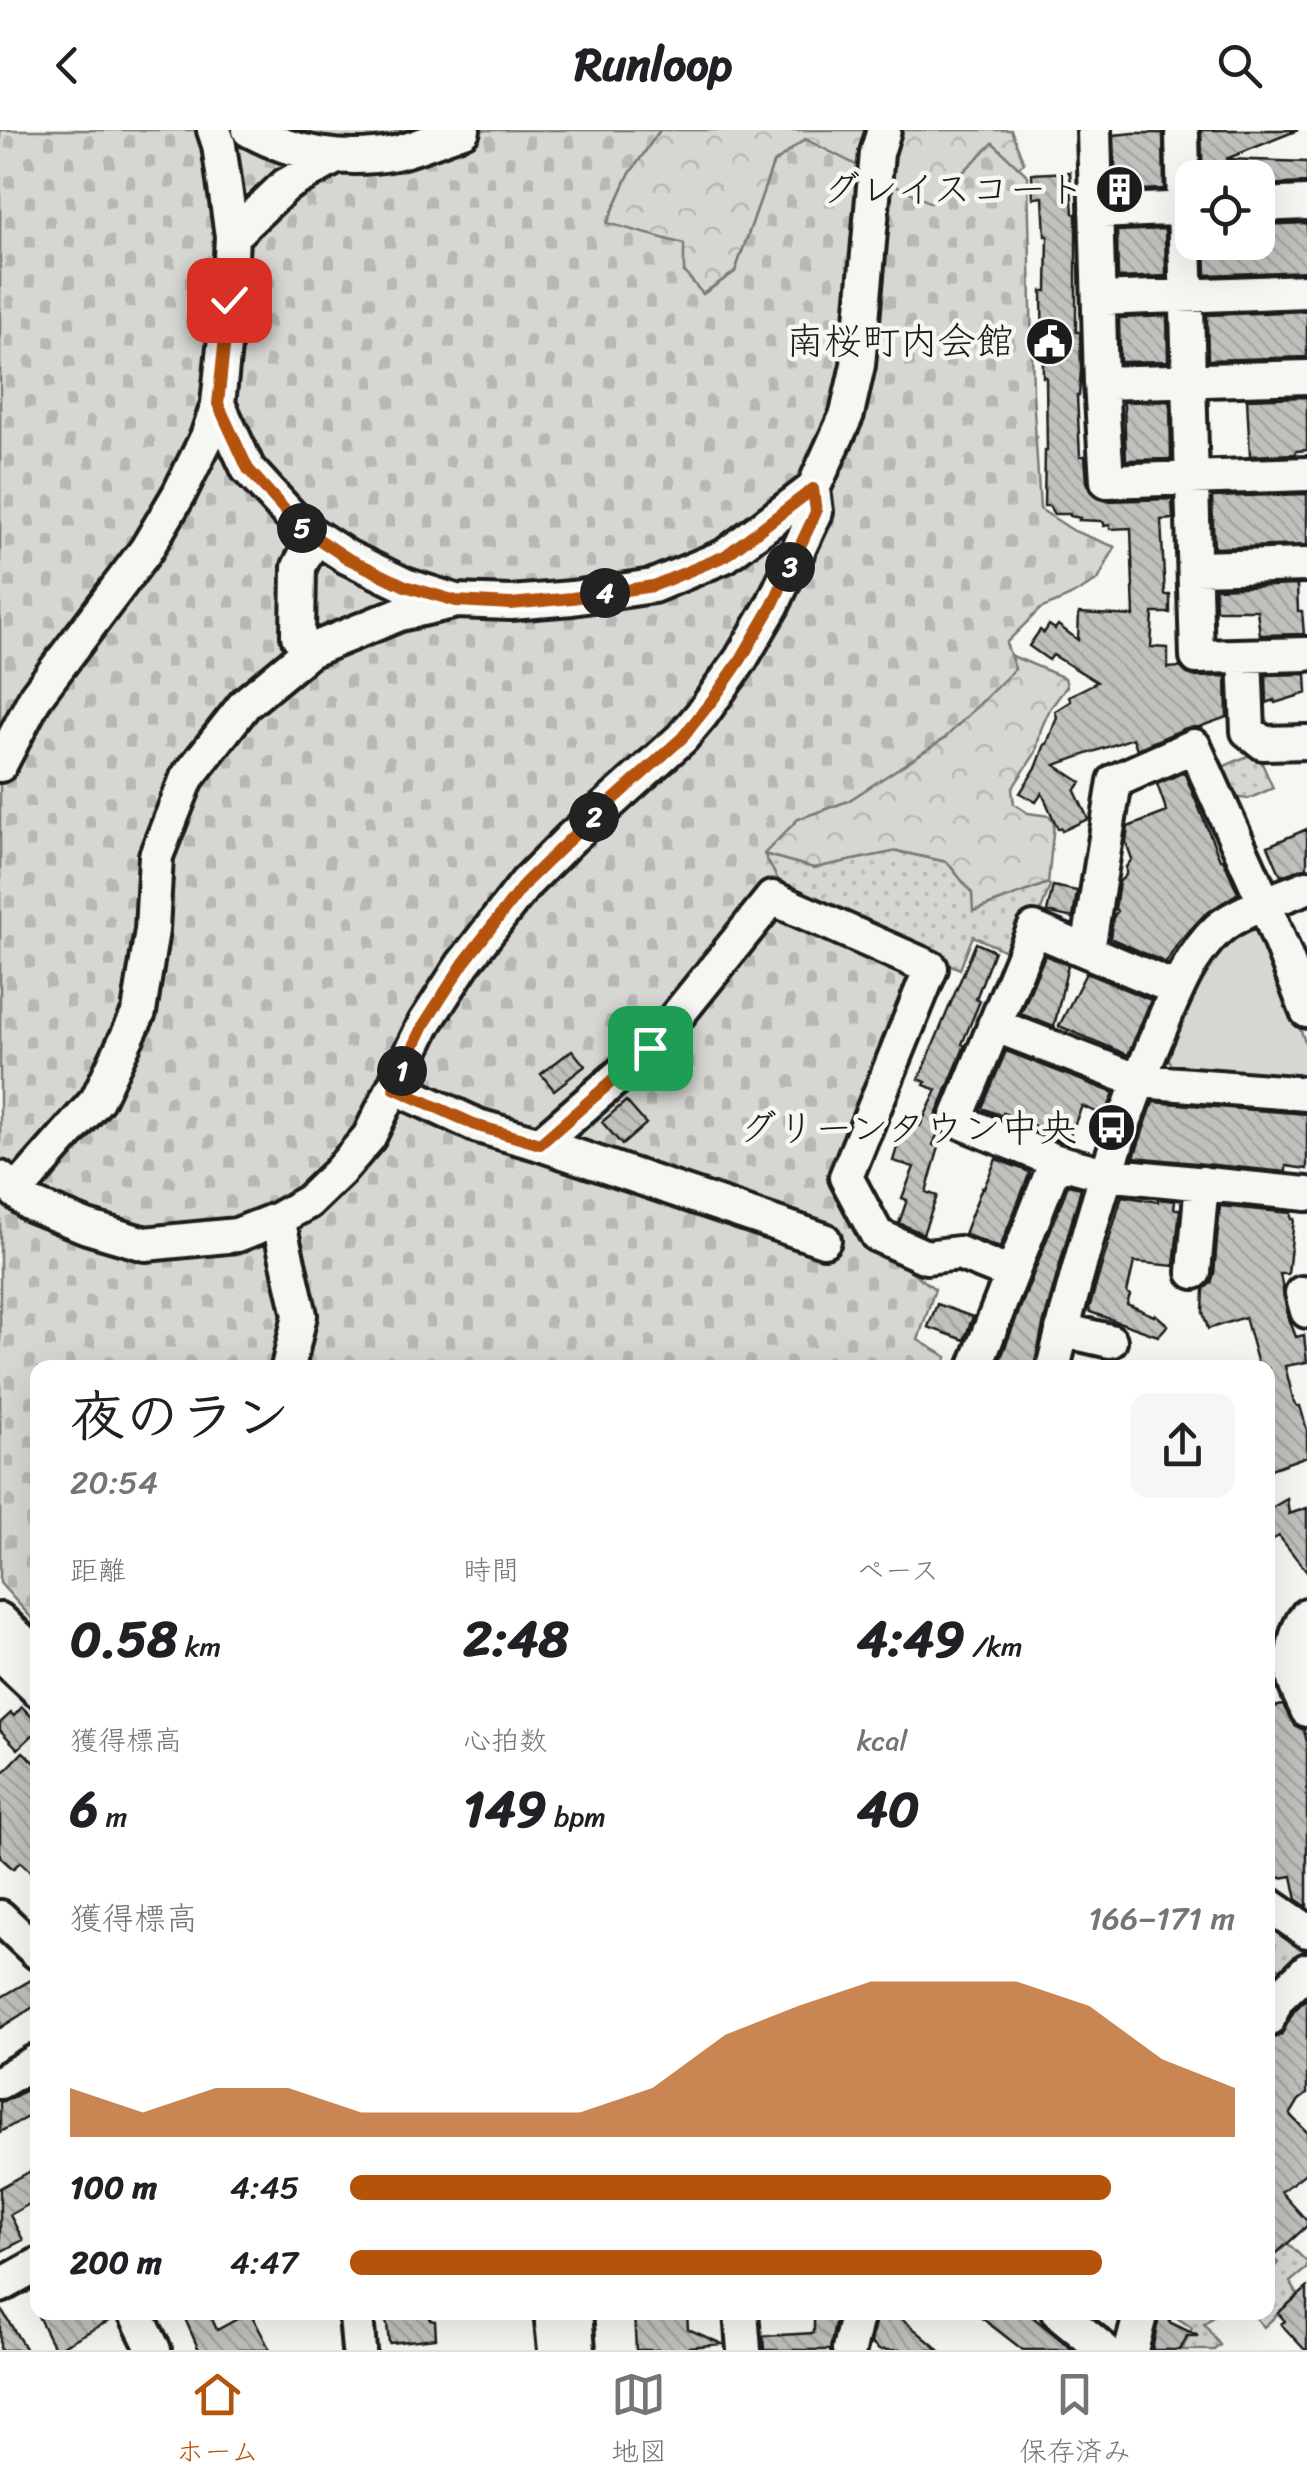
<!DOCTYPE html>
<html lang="ja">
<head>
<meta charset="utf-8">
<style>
  body { margin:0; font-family:Sriracha,"Klee One",sans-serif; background:#f6f6f6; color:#202124; height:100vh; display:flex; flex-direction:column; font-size:38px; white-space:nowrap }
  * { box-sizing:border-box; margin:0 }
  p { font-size:32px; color:#757577 }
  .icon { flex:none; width:55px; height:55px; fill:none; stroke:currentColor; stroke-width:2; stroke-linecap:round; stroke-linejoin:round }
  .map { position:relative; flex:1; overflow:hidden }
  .side { position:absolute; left:30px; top:1230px; width:1245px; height:960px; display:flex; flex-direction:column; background:#fff; border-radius:20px; box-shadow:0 10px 40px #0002 }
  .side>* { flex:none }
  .tools { position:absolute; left:1175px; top:30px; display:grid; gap:20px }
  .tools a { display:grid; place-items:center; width:100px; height:100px; border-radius:20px; background:#fff; box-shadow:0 10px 40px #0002; font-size:50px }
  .pin { position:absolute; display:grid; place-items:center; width:85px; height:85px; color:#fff; margin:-42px; border-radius:20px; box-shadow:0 5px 15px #0006 }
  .km { position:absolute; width:50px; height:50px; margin:-25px; border-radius:50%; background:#222; color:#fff; font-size:28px; line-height:50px; text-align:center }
  .round { display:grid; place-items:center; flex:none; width:105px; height:105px; border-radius:20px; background:#f6f6f6 }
  .head { display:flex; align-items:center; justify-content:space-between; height:170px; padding:0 40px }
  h1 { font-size:55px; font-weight:700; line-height:75px }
  .metrics { display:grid; grid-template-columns:repeat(3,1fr); gap:15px; height:170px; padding:10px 40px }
  .metrics div { display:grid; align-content:center }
  .metrics b { font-size:50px; font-weight:700 }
  .metrics small { font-size:28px; font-weight:400 }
  .metrics p { font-size:28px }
  .chart { height:280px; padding:20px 40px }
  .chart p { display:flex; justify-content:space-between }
  .chart svg { width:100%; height:180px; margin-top:10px; fill:#b45309; opacity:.7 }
  ul { padding:0 40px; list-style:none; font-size:32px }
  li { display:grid; grid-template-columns:160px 120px 1fr; align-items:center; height:75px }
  li i { height:25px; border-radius:12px; background:#b45309 }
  header { display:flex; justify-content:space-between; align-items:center; height:130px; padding:0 40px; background:#fff; font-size:45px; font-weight:700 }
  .dock { display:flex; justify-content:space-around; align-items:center; height:140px; border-top:2px solid #e0e0e0; background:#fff; font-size:28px; color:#757577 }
  .dock a { display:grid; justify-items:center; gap:5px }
  .dock .active { color:#b45309 }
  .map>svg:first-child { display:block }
  .grass { fill:url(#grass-dots); stroke:#797977; stroke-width:2.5 }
  .forest { fill:url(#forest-crowns); stroke:#797977; stroke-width:2.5 }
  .cemetery { fill:url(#cemetery-stones); stroke:#797977; stroke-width:2.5 }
  .park { fill:#d6d6d2; stroke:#797977; stroke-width:2.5 }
  .building { fill:url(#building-back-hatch); stroke:#1c1c1c; stroke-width:2.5 }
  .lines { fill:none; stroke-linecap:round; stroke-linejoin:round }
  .minor-casing { stroke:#1c1c1c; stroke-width:40 }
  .minor { stroke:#f6f6f2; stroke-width:32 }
  .route-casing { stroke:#fff; stroke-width:20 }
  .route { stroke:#b45309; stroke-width:12 }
  .labels { text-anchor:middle; stroke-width:9; stroke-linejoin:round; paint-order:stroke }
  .poi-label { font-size:38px; fill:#1c1c1c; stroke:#f6f6f2; text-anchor:end }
</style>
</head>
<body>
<header><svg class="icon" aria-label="back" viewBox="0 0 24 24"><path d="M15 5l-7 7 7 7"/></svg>Runloop<svg class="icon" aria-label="search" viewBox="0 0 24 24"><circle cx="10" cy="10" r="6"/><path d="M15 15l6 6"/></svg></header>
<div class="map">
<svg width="1307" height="2220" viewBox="0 0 1307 2220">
  <defs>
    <pattern id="grass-dots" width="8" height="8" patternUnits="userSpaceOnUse" patternTransform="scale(2.5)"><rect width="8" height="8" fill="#d6d6d2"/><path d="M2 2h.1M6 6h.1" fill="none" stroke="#b7b7b4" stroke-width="1.8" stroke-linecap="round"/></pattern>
    <pattern id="forest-crowns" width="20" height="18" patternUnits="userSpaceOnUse" patternTransform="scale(2.5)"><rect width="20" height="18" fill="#d6d6d2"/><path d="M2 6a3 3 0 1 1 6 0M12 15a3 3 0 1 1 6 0" fill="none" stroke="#b7b7b4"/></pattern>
    <pattern id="cemetery-stones" width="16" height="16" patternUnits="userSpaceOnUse" patternTransform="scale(2.5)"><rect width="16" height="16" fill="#d6d6d2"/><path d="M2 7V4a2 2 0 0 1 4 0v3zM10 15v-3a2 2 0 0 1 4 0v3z" fill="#b7b7b4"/></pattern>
    <pattern id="building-back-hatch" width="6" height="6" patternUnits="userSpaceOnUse" patternTransform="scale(2.5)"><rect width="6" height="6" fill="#c0c0bd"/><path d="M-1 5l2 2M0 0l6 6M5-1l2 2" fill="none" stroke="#a4a4a2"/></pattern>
  </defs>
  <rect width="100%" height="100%" fill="#f6f6f2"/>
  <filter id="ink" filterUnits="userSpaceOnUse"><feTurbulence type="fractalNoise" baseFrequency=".01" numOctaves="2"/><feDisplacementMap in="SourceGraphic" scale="20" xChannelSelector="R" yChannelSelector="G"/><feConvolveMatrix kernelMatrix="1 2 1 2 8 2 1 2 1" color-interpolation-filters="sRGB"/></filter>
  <g filter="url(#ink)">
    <!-- grass -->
    <path class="grass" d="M 1257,622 L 1273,658 L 1248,669 L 1233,667 L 1220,638 Z
      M 896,721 L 947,732 L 972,763 L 974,781 L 1048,753 L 1050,756 L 1039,786 L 1027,782 L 1010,823 L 973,806 L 960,839 L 783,759 L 764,724 L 814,738 Z
      M 1268,1784 L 1307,1813 L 1307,1829 L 1287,1844 L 1268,1830 Z
      M 1268,2094 L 1307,2132 L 1307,2138 L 1290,2152 L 1298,2165 L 1264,2197 L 1256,2188 L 1241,2183 L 1268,2182 L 1268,2143 L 1278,2133 L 1268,2122 Z
      M 1170,2183 L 1218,2183 L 1204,2194 L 1220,2215 L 1214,2220 L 1182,2220 L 1192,2198 Z"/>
    <!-- forest -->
    <path class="forest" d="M 660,0 L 1011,0 L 1024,33 L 1018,37 L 993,14 L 931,74 L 773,34 L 735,142 L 702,164 L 684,141 L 607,94 L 628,46 Z
      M 1010,525 L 1065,548 L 1067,556 L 1050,579 L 1041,599 L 1036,622 L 1012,659 L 1014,674 L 1028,683 L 1049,686 L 1054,693 L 1048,753 L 973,781 L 972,763 L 947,732 L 897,721 L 814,738 L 764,724 L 798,689 L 848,671 L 1015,539 Z"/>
    <!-- cemetery -->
    <path class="cemetery" d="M 0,0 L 660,0 L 628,46 L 607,93 L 684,114 L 684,142 L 703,164 L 735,142 L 773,34 L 805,9 L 931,73 L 993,13 L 1028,46 L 1033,263 L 1040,379 L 1074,401 L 1115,417 L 1098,450 L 1069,467 L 1040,479 L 1006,513 L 1015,539 L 945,608 L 848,671 L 798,689 L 764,724 L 783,759 L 933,826 L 836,1048 L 875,1115 L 935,1159 L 918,1210 L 947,1227 L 944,1237 L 38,1238 L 37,1494 L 0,1453 Z"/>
    <!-- park -->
    <path class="park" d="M 1261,797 L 1307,917 L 1307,943 L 1298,946 L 1174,940 L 1168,927 L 1196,855 L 1230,808 Z"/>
    <!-- building -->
    <path class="building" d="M 1201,0 L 1298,0 L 1226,29 L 1307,32 L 1307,53 L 1258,55 L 1258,48 L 1203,48 Z
      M 1134,3 L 1163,3 L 1164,59 L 1116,61 L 1114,5 Z
      M 1070,42 L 1073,83 L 1076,84 L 1076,202 L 1080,202 L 1081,240 L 1079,266 L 1077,266 L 1080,326 L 1085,326 L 1087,353 L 1090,361 L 1097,368 L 1107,371 L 1172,369 L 1173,389 L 1161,390 L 1165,465 L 1170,465 L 1170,483 L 1153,483 L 1151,517 L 1168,518 L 1168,538 L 1180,537 L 1187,544 L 1197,547 L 1226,546 L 1227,587 L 1199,597 L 1186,598 L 1137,619 L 1133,608 L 1055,635 L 1081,652 L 1075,661 L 1088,689 L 1062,701 L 1061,698 L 1058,699 L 1042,663 L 1036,672 L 1020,663 L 1037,636 L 1045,614 L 1047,614 L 1057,587 L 1055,581 L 1071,571 L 1069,566 L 1097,552 L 1053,525 L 1049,530 L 1029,516 L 1040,500 L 1044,503 L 1049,495 L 1055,499 L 1058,495 L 1078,510 L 1079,483 L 1134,486 L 1131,398 L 1110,399 L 1110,395 L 1104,396 L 1104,393 L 1101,391 L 1079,390 L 1080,388 L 1070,386 L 1070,384 L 1054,384 L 1049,376 L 1044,376 L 1045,321 L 1047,321 L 1046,247 L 1043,247 L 1042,161 L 1047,161 L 1048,106 L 1045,106 L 1043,67 L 1033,68 L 1032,44 Z
      M 1307,93 L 1307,141 L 1206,145 L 1205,112 L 1258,112 L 1258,95 Z
      M 1165,99 L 1166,146 L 1118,148 L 1117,101 Z
      M 1307,181 L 1307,227 L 1208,230 L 1207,185 Z
      M 1167,186 L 1168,231 L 1120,232 L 1119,188 Z
      M 1307,267 L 1307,320 L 1296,321 L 1296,324 L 1250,326 L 1247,269 Z
      M 1170,271 L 1171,329 L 1126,330 L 1124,275 L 1122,272 Z
      M 1307,364 L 1307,415 L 1214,418 L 1212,367 Z
      M 1297,455 L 1298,481 L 1302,481 L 1304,504 L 1260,505 L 1257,480 L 1216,480 L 1215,458 Z
      M 1306,544 L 1307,563 L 1275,573 L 1274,570 L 1267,573 L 1266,545 Z
      M 1184,642 L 1220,729 L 1223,729 L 1238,763 L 1204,785 L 1178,813 L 1166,833 L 1110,808 L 1113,788 L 1117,781 L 1115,779 L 1119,752 L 1126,745 L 1126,737 L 1132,729 L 1126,712 L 1128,697 L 1167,682 L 1157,654 Z
      M 1307,699 L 1307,737 L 1281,746 L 1268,716 Z
      M 1053,756 L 1077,761 L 1073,788 L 1047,782 Z
      M 976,813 L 994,821 L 976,869 L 980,871 L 962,914 L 965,915 L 937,983 L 936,992 L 939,1000 L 933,1015 L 939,1017 L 926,1062 L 937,1066 L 923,1104 L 899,1093 L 907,1070 L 902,1068 L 914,1037 L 893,1031 L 905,991 L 920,996 L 937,960 L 924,955 L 926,952 L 919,949 Z
      M 1045,825 L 1068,835 L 1054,897 L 1021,884 Z
      M 1086,843 L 1151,870 L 1128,925 L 1059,896 Z
      M 572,920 L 585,936 L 554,960 L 541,944 Z
      M 1006,921 L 1114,963 L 1105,986 L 1082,976 L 1068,1010 L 1059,1011 L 1046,1005 L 1048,1002 L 1042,999 L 1003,983 L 1002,986 L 982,978 Z
      M 626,971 L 646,994 L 622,1015 L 602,992 Z
      M 1153,972 L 1307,984 L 1307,1039 L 1286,1036 L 1286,1042 L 1134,1027 Z
      M 996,1029 L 1030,1042 L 1000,1118 L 964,1104 L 982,1057 L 984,1058 Z
      M 1068,1055 L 1081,1058 L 1043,1195 L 1034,1238 L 997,1238 Z
      M 1122,1066 L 1158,1072 L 1158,1069 L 1175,1071 L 1174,1079 L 1180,1079 L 1174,1136 L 1134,1132 L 1127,1163 L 1130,1165 L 1127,1174 L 1154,1186 L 1155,1184 L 1168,1195 L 1158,1206 L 1090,1182 L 1089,1179 Z
      M 1220,1076 L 1291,1083 L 1291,1089 L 1294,1089 L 1288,1144 L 1280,1144 L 1288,1186 L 1296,1207 L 1304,1205 L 1307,1232 L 1285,1236 L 1294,1272 L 1297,1276 L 1300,1276 L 1307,1300 L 1307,1326 L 1268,1340 L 1268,1238 L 1259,1238 L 1245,1187 L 1208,1199 L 1203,1182 L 1204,1159 L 1211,1153 L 1214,1144 Z
      M 937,1174 L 973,1187 L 964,1210 L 928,1197 Z
      M 1287,1369 L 1289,1384 L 1307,1378 L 1307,1442 L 1279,1406 L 1268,1412 L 1268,1380 Z
      M 1283,1575 L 1294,1595 L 1304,1600 L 1307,1612 L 1307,1777 L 1297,1770 L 1292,1746 L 1268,1750 L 1268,1578 Z
      M 22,1577 L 38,1593 L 38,1600 L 18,1619 L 0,1600 L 0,1593 L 11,1583 L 14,1586 Z
      M 23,1622 L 38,1635 L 38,1749 L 20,1732 L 13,1739 L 0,1727 L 0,1646 Z
      M 38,1846 L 38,1874 L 0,1898 L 0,1868 Z
      M 1307,1868 L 1307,1964 L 1299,1970 L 1290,1985 L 1307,2002 L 1307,2042 L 1281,2062 L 1307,2091 L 1307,2096 L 1268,2131 L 1268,1910 L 1281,1905 L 1294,1881 Z
      M 28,1959 L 38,1975 L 38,1981 L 0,2002 L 0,1972 L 10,1969 Z
      M 38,2037 L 38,2069 L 10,2085 L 23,2110 L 0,2122 L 0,2058 Z
      M 1307,2158 L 1307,2220 L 1305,2220 L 1281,2194 L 1285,2191 L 1278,2183 Z
      M 0,2177 L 26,2220 L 0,2220 Z
      M 36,2182 L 115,2182 L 116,2187 L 55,2220 Z
      M 182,2182 L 209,2182 L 217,2200 L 250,2182 L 270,2220 L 199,2220 Z
      M 379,2182 L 430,2182 L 430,2190 L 435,2191 L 436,2208 L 389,2213 L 387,2194 Z
      M 634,2182 L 654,2182 L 654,2185 L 687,2182 L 688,2199 L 722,2214 L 689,2217 L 689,2220 L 636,2220 Z
      M 814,2182 L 837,2182 L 830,2220 L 764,2220 L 763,2206 L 814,2203 Z
      M 877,2182 L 894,2182 L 939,2220 L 879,2220 L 871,2213 Z
      M 974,2182 L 1027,2182 L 1073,2220 L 1023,2220 Z
      M 1160,2182 L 1174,2182 L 1169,2192 L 1198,2206 L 1187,2206 L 1180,2220 L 1152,2220 Z"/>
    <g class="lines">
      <defs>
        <path id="minor" d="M 214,0 L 219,15 L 232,106 L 229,170 L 218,274 L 248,339 L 301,397 L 347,427 L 405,455 L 456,471 L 511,473 L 572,468 L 653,456 L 725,426 L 813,359
          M 249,0 C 293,24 345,33 395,23 C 418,18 441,7 463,0
          M 1094,0 L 1101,253 L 1107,351 L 1307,344
          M 1182,5 L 1197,527 L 1307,524
          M 1258,75 L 1307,73
          M 1096,82 L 1192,78
          M 232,106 L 286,55 L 334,28
          M 1099,169 L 1307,161
          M 1101,253 L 1307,247
          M 1196,438 L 1307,435
          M 309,521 L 298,506 L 299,437 L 315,406
          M 1245,526 L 1248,601 L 1263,613 L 1307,612
          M 0,635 L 36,566 L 146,420 L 179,364 L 207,307 L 218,274
          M 1088,820 L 1115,651 L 1194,616 L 1265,774 L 1307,881
          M 1177,859 L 1034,799 L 956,990 L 1056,1031 L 1105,1044 L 1307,1064
          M 994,895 L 1139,951 L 1307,964
          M 394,957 L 478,996 L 540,1014 L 824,1110
          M 540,1014 L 651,918 L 772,768 L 931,838 L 846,1047 L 877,1105 L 926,1127 L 959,1123 L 1011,1144
          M 0,1048 L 30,1074 L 87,1097 L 145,1114 L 237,1105 L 278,1089 L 308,1072 L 339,1042 L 369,1007 L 425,893 L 463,834 L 526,753 L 572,707 L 682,608 L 702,584 L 741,529 L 772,476 L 816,382 L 813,359 L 847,284 L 858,235 L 877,23 L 884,0
          M 16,1062 L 97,970 L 139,882 L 152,800 L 156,726 L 187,648 L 245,574 L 309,521 L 400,484 L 453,472
          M 278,1089 L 300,1185 L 288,1238
          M 1194,1142 L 1202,1053
          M 1302,1163 L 1307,1181
          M 1062,1200 L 1110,1211
          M 975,1238 L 1056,1031
          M 1053,1238 C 1081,1126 1111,1017 1155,911 C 1172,872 1186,829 1218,799 C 1237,782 1282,767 1307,757
          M 1307,1485 C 1294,1501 1291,1529 1294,1549 C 1296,1559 1303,1570 1307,1580
          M 0,1490 L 38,1526
          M 0,1524 L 38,1560
          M 1268,1774 L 1307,1801
          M 0,1787 L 38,1823
          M 1268,1890 L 1277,1869 L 1307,1840
          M 0,1952 L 38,1930
          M 0,2156 L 38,2135
          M 135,2182 L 154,2220
          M 354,2182 L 356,2186 L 359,2220
          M 551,2182 L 555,2220
          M 575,2182 L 578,2220
          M 741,2182 L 744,2220
          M 1058,2182 L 1104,2220
          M 849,2220 L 858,2182
          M 1131,2220 L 1141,2182"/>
      </defs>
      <!-- minor casing -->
      <use href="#minor" class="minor-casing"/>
      <!-- minor -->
      <use href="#minor" class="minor"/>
    </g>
  </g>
  <g class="lines" filter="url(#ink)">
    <defs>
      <path id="route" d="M 229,170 L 218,274 L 248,339 L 300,397 L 347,428 L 405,456 L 456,471 L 511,474 L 572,468 L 653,456 L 725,426 L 813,359 L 816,382 L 772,476 L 741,529 L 714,568 L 682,608 L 572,707 L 526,752 L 463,834 L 425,893 L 394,958 L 478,996 L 540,1014 L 650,918"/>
    </defs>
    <!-- route casing -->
    <use href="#route" class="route-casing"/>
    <!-- route -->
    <use href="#route" class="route"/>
  </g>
  <!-- icons -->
  <defs>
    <symbol id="building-disc" viewBox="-11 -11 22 22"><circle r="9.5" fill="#1c1c1c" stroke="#f6f6f2"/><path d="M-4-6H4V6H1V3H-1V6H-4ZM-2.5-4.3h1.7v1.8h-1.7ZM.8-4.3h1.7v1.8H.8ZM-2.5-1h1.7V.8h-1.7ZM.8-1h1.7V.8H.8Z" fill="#fff"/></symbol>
    <symbol id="civic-disc" viewBox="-11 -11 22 22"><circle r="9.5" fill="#1c1c1c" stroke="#f6f6f2"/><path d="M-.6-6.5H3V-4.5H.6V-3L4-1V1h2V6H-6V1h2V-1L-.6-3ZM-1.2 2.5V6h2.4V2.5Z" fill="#fff"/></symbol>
    <symbol id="bus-disc" viewBox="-11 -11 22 22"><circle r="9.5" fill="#1c1c1c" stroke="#f6f6f2"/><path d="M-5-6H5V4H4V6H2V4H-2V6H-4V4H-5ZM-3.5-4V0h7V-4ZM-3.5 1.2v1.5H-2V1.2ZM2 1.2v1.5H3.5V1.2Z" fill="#fff"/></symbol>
  </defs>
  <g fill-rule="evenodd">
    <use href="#building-disc" x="1092" y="32" width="55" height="55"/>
    <use href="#civic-disc" x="1022" y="184" width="55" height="55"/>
    <use href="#bus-disc" x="1084" y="970" width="55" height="55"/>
  </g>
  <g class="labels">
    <!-- poi labels -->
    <g class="poi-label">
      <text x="1085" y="72">グレイスコート</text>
      <text x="1014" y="224">南桜町内会館</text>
      <text x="1077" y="1011">グリーンタウン中央</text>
    </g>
  </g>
</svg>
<div class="tools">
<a><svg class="icon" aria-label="locate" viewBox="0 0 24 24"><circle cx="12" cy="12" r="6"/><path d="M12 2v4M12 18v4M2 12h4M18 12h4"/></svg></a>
</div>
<div class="pin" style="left:650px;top:918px;background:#1e9e55"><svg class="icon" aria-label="arrive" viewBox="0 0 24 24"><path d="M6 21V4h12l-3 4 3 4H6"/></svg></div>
<div class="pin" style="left:229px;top:170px;background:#d93025"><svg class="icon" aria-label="check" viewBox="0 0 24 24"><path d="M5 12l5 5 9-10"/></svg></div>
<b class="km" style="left:402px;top:941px">1</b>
<b class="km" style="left:594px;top:687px">2</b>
<b class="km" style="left:790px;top:437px">3</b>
<b class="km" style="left:605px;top:463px">4</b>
<b class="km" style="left:302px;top:398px">5</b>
<section class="side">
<div class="head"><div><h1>夜のラン</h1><p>20:54</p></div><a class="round"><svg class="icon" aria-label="share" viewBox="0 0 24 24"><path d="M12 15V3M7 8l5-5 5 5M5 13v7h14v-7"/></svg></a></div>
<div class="metrics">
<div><p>距離</p><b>0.58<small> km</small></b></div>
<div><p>時間</p><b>2:48</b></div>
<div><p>ペース</p><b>4:49<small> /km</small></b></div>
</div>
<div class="metrics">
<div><p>獲得標高</p><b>6<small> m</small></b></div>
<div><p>心拍数</p><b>149<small> bpm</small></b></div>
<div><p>kcal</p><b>40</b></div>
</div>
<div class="chart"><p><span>獲得標高</span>166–171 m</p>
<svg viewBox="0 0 160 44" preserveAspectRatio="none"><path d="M0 44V32L10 38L20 32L30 32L40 38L50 38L60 38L70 38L80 32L90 19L100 12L110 6L120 6L130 6L140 12L150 25L160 32V44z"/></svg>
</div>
<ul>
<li><b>100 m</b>4:45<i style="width:86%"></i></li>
<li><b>200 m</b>4:47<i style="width:85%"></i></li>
</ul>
</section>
</div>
<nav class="dock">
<a class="active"><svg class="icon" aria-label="home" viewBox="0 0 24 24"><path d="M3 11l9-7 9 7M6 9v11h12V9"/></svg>ホーム</a>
<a><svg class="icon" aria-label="map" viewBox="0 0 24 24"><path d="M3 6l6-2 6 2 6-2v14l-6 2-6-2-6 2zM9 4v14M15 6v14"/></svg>地図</a>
<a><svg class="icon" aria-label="saved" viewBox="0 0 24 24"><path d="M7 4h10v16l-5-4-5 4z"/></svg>保存済み</a>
</nav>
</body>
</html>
